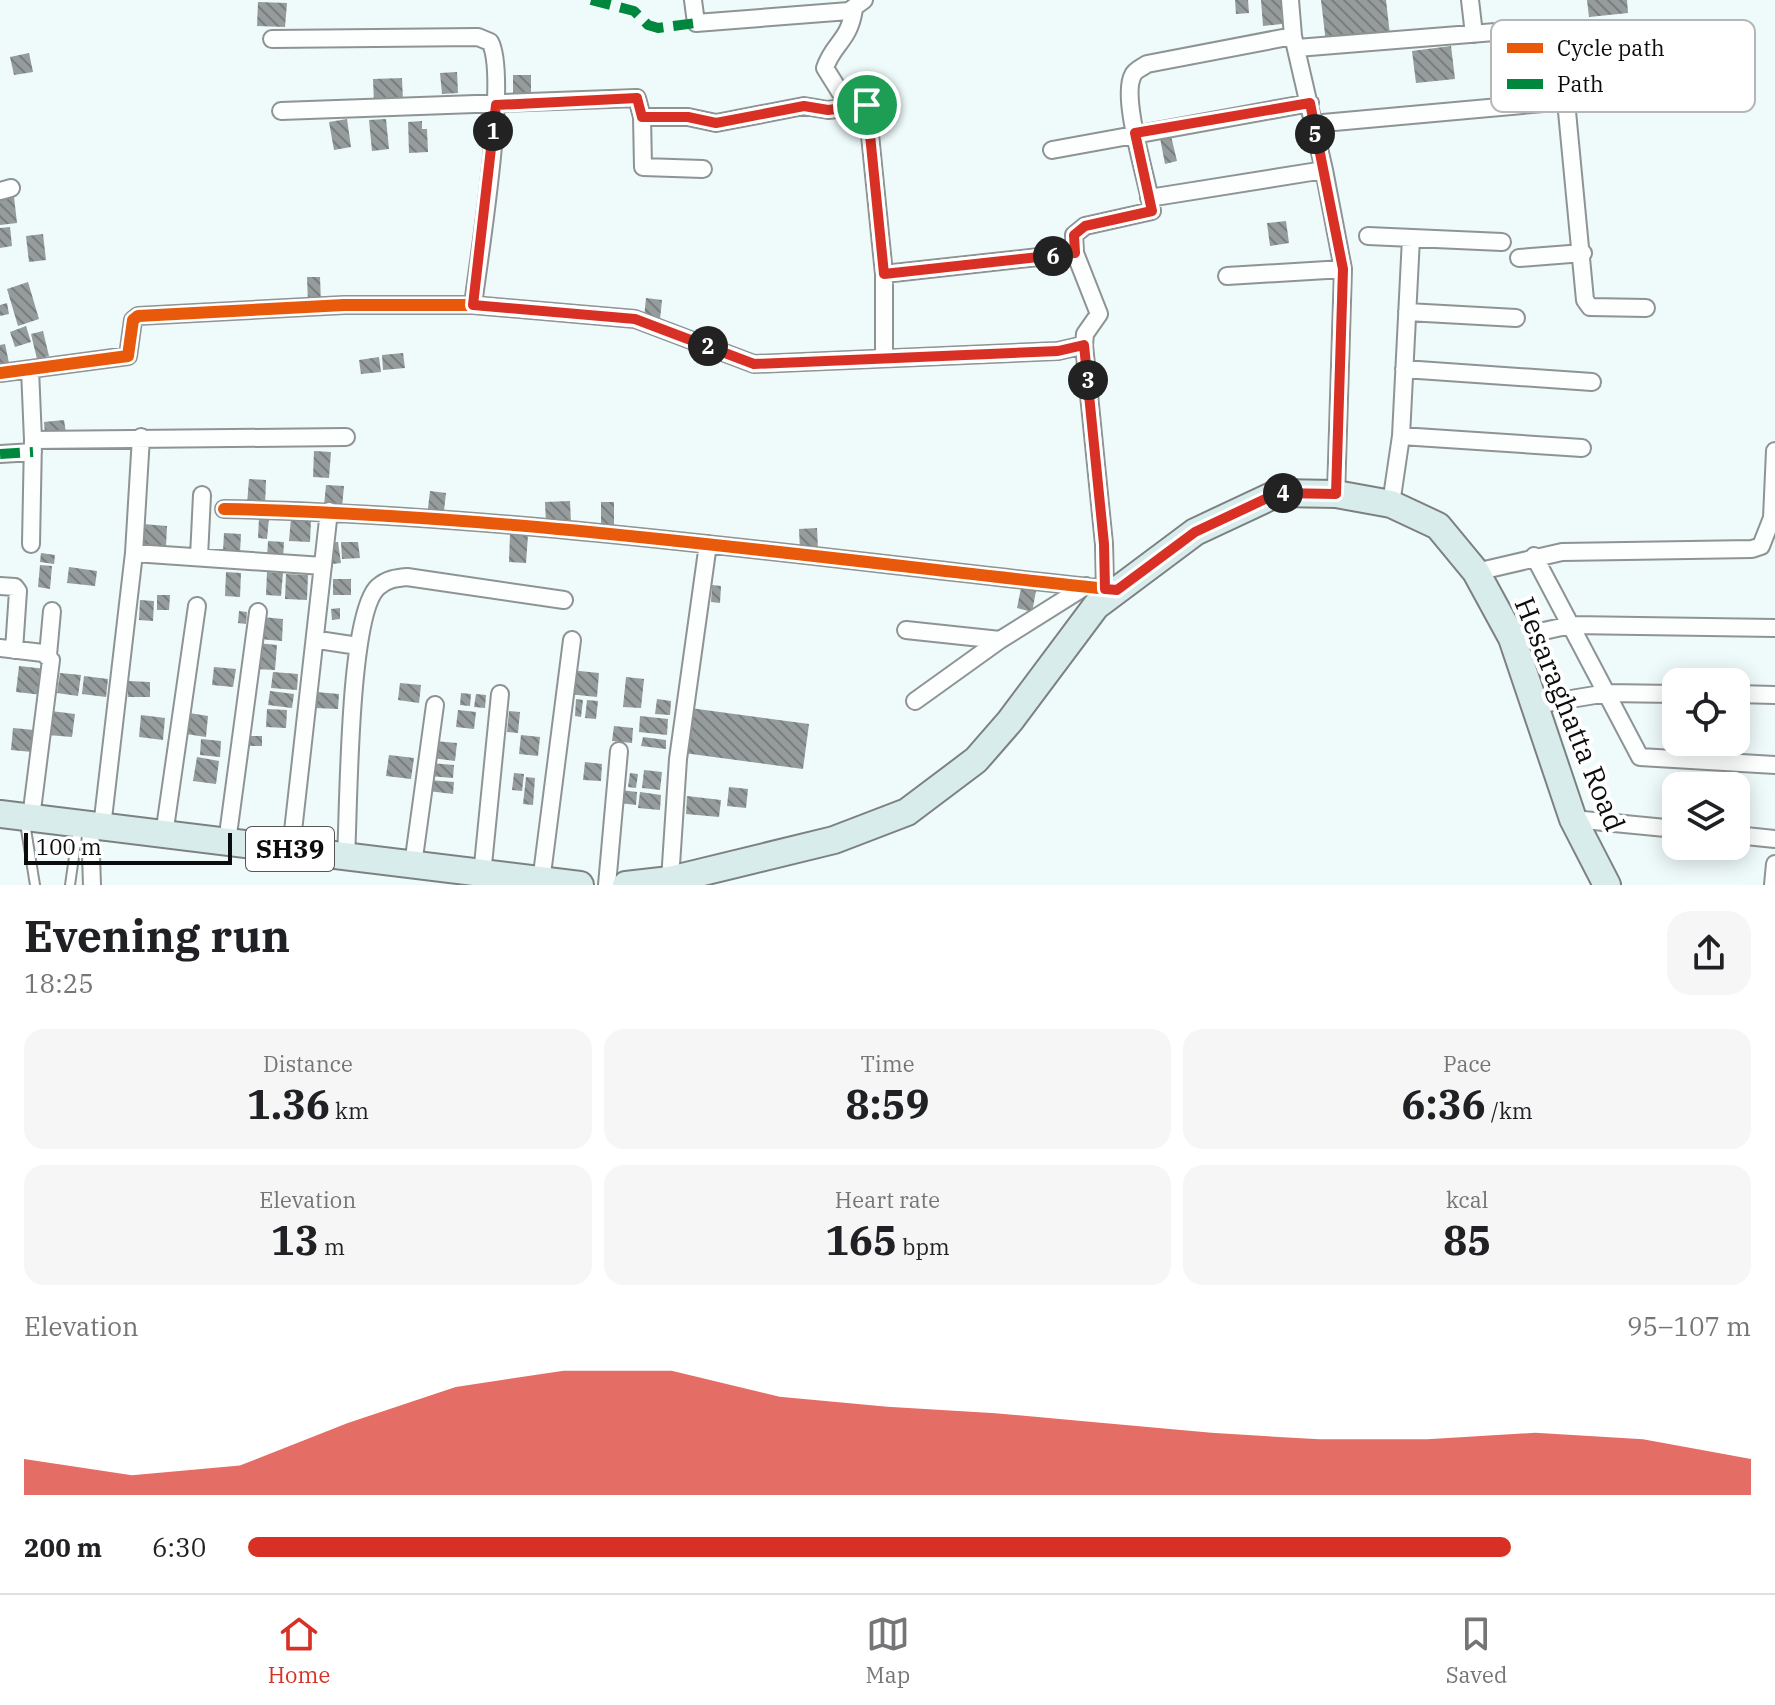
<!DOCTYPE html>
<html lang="en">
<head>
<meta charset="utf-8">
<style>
  body { margin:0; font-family:"IBM Plex Serif",serif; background:#f6f6f6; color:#202124; height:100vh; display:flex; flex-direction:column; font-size:30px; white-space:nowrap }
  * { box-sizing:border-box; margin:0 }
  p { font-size:26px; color:#757577 }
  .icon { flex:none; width:44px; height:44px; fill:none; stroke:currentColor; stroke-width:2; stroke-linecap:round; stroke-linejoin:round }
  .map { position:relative; height:885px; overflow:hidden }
  .panel { display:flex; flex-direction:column; background:#fff; flex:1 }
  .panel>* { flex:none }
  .fabs { position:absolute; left:1662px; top:668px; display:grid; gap:16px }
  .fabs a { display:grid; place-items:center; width:88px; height:88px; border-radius:16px; background:#fff; box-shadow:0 4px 20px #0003; font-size:40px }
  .scale { position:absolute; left:24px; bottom:20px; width:208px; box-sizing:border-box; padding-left:8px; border:4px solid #0c0c0c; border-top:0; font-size:22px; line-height:28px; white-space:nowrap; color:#0c0c0c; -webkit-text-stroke:6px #fff; paint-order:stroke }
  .pin { position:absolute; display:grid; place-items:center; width:68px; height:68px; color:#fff; margin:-34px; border:4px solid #fff; border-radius:50%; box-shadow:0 2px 8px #0007 }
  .km { position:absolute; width:40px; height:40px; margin:-20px; border-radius:50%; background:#222; color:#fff; font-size:22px; line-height:40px; text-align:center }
  .round { display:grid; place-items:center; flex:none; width:84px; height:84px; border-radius:24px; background:#f6f6f6 }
  .overview { display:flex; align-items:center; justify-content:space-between; height:136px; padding:0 24px }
  h1 { font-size:44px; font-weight:800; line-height:60px }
  .metrics { display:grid; grid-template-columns:repeat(3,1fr); gap:12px; height:136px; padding:8px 24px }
  .metrics div { display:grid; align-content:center; border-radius:20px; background:#f6f6f6; text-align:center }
  .metrics b { font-size:40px; font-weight:800 }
  .metrics small { font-size:22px; font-weight:400 }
  .metrics p { font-size:22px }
  .chart { height:224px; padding:16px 24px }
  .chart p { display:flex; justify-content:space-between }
  .chart svg { width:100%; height:144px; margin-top:8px; fill:#d93025; opacity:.7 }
  ul { padding:0 24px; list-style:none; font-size:26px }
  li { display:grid; grid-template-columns:128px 96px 1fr; align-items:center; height:60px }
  li i { height:20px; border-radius:10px; background:#d93025 }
  .tabs { display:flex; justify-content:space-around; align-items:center; height:112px; border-top:2px solid #e0e0e0; background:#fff; font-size:22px; color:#757577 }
  .tabs a { display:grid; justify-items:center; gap:4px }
  .tabs .current { color:#d93025 }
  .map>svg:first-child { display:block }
  .building { fill:url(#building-back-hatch) }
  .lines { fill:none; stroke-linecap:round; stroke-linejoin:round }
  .lane-casing { stroke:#8e9393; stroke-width:12 }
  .street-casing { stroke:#8e9393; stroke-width:20 }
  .primary-casing { stroke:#7c8080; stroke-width:30 }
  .lane { stroke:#fdfefe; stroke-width:8 }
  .street { stroke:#fdfefe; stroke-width:16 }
  .primary { stroke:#d7eceb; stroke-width:26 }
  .quiet { stroke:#00873e; stroke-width:10; stroke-dasharray:20 10; stroke-linecap:butt }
  .cycleway-casing { stroke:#fff; stroke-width:17 }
  .cycleway { stroke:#e8590c; stroke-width:12 }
  .route-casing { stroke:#fff; stroke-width:16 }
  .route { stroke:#d93025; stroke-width:10 }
  .labels { text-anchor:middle; stroke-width:8; stroke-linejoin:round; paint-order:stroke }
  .shield { fill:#fff; stroke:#555; stroke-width:2 }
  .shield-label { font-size:26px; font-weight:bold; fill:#0c0c0c }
  .street-label { font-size:28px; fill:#0c0c0c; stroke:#fff }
  .key { fill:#fff; stroke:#b6b6b6; stroke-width:2 }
  .key-label { font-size:22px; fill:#0c0c0c }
</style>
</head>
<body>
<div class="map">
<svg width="1775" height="885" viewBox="0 0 1775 885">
  <defs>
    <pattern id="building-back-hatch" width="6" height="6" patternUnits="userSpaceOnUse" patternTransform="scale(2)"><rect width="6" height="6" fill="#959c9b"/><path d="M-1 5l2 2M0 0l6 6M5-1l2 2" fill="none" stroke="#787e7d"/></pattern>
  </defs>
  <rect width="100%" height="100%" fill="#effafa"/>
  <!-- building -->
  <path class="building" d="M 1235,0 L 1248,0 L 1249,13 L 1236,14 Z
    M 1261,0 L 1281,0 L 1282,24 L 1263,26 Z
    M 1321,0 L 1386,0 L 1390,35 L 1326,43 Z
    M 1587,0 L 1627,0 L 1628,13 L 1589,17 Z
    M 258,2 L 287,3 L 285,27 L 257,26 Z
    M 1451,46 L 1455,79 L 1416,83 L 1412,51 Z
    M 29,53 L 33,72 L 14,75 L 10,57 Z
    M 457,72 L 458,93 L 442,94 L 440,73 Z
    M 513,75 L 531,75 L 531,97 L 513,96 Z
    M 402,78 L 403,102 L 374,103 L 373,79 Z
    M 347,119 L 351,147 L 334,150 L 329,122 Z
    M 386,119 L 389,149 L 372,151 L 369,120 Z
    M 422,121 L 422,129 L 427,129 L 428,152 L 409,153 L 408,122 Z
    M 1171,136 L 1177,161 L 1165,164 L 1160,138 Z
    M 14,197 L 17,223 L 0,225 L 0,198 Z
    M 1286,221 L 1289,243 L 1270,246 L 1267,223 Z
    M 10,227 L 12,246 L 0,248 L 0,228 Z
    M 43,234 L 46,260 L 29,262 L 26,236 Z
    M 307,277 L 320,277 L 321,303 L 308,303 Z
    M 28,282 L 39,319 L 18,326 L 7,289 Z
    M 646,298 L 662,300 L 660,319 L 644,318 Z
    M 7,303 L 9,314 L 0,316 L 0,305 Z
    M 26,326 L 31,342 L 15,347 L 10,332 Z
    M 43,331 L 49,356 L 37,359 L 31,334 Z
    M 5,344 L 9,363 L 0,365 L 0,345 Z
    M 403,353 L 405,368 L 383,370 L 382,355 Z
    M 379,357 L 381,372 L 361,374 L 359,360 Z
    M 64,420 L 66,433 L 45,435 L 44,422 Z
    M 314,451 L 331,452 L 329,478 L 313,477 Z
    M 249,479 L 266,480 L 265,506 L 247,505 Z
    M 326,485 L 344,486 L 342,507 L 324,506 Z
    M 430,491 L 446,493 L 443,519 L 427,517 Z
    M 570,501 L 571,523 L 546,524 L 545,502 Z
    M 601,502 L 614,502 L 614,528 L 601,528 Z
    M 259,518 L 269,518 L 267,539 L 258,538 Z
    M 291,518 L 311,520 L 310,542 L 289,541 Z
    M 143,524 L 167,526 L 166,547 L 141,545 Z
    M 817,528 L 818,550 L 800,551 L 799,529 Z
    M 224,533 L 241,534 L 240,552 L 223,551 Z
    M 510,534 L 528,535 L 526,563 L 509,562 Z
    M 268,541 L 284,542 L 283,559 L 267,558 Z
    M 338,542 L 341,563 L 332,564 L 329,543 Z
    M 341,542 L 358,542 L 360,558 L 342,559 Z
    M 41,553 L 55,555 L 54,564 L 40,562 Z
    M 40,565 L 52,566 L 50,589 L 38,587 Z
    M 69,567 L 97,571 L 95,586 L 67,583 Z
    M 226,572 L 241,573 L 240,597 L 225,596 Z
    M 267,572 L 283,573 L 281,596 L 266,595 Z
    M 286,574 L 308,575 L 307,600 L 285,599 Z
    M 333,579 L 351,579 L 351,595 L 333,595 Z
    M 712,585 L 721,586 L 720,603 L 711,602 Z
    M 1021,588 L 1036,591 L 1032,612 L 1017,608 Z
    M 157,595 L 170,595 L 169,610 L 157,610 Z
    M 140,600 L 154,601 L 153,621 L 139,620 Z
    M 340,608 L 340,619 L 332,620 L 331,609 Z
    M 239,611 L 247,612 L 246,624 L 238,623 Z
    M 262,617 L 283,619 L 282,641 L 259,639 Z
    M 257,643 L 277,645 L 275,670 L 255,669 Z
    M 19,666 L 46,669 L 43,695 L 16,692 Z
    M 214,667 L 236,669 L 233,687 L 212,685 Z
    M 570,670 L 599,673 L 597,697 L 568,694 Z
    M 273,672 L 298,674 L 297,690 L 271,688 Z
    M 60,673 L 81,675 L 78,696 L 57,693 Z
    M 84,676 L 108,679 L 106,697 L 82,694 Z
    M 626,677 L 644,679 L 641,708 L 623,707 Z
    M 128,681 L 150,682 L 150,697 L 128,697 Z
    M 400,683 L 421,685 L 419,703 L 398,700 Z
    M 270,691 L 294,694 L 292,708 L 268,705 Z
    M 316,692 L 339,694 L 338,709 L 315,708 Z
    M 461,693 L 471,694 L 470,706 L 460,705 Z
    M 476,694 L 486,695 L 485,708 L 474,707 Z
    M 576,699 L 583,700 L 581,717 L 575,716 Z
    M 657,699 L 671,701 L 670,715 L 655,714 Z
    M 587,700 L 598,701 L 596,719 L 585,718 Z
    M 690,708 L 809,724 L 803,769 L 684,753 Z
    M 267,709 L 287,710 L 286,728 L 266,727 Z
    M 458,710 L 476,712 L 474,729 L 456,727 Z
    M 51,711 L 75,714 L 72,737 L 48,735 Z
    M 509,711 L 520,712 L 518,733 L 507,732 Z
    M 189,713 L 208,716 L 206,737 L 186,734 Z
    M 141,715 L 165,718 L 163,740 L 139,737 Z
    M 640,716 L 668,719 L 667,735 L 639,732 Z
    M 614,726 L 633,728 L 632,743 L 612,741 Z
    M 13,728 L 34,730 L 32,752 L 11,750 Z
    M 521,735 L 540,737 L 538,756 L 519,754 Z
    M 246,736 L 262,736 L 262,746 L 246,746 Z
    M 643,737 L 666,740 L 666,749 L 641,746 Z
    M 201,739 L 221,741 L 220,757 L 200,755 Z
    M 434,741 L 457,743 L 455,761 L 432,758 Z
    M 389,755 L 414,758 L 411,779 L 386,776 Z
    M 197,757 L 219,761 L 216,784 L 193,781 Z
    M 585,762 L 602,764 L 601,781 L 583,780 Z
    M 430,763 L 454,765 L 453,778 L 429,776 Z
    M 644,770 L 662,772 L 660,790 L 642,788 Z
    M 514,773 L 524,774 L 522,791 L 512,790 Z
    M 630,773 L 638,774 L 636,788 L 628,787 Z
    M 526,777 L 535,778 L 533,805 L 523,804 Z
    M 429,780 L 454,782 L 453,794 L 428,791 Z
    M 729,787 L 748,789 L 746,808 L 727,806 Z
    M 620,790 L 637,792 L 636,805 L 619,803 Z
    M 640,792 L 661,795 L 660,810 L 638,808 Z
    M 687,796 L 721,800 L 719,817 L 686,814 Z"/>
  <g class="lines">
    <defs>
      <path id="lane" d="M 25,823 L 35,885
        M 70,885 L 78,829"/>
      <path id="street" d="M 693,0 L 696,23 L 849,11 L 864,0
        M 1290,0 L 1293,36 L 1324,170 L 1343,269 L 1336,494
        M 1470,0 L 1474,34
        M 854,9 C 849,42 833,43 825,68 L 840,92 L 867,105 L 884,274
        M 272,39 L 478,37 L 490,42 C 509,75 479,257 473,305
        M 1297,48 L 1532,29 L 1554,34 L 1566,101
        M 281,111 L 637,98 L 642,117 L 643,167 L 703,169
        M 642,117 L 688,117 L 716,123 L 804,106 L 828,110 L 867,105
        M 1312,124 L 1566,101 L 1585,300 L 1590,307 L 1646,308
        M 1052,150 L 1310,103
        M 0,191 L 11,188
        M 1149,198 L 1324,170
        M 1368,236 L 1502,242
        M 1519,258 L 1583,253
        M 1227,276 L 1343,269
        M 1407,312 L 1516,318
        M 884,358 L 884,274 L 1075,253
        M 30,369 L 33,440 L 31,544
        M 1404,369 L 1592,382
        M 0,373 L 128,356 L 133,320 L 138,316 L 344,305 L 473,305 L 635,319 L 754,364 L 1058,351 L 1084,345
        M 1401,436 L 1582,448
        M 33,440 L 346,437
        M 0,454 L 33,452
        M 1391,504 L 1401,436 L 1411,238
        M 224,509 C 522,515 820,559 1117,590
        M 134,553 L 323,566
        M 1534,556 L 1640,757 L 1775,765
        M 199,557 L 202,495
        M 1476,572 L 1562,552 L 1752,549 L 1761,546 L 1772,518 L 1775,451
        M 0,586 L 15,587 L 18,591 L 14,650
        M 1105,589 L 1104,544 L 1084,345 L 1085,334 L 1099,314 L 1075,253 L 1074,235 L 1085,226 L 1152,211 C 1149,184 1120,98 1133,75 C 1135,70 1143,67 1147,64 L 1293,36
        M 906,630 L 1000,640
        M 1512,638 L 1571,625 L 1775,628
        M 325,641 L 358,646
        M 0,648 L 43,653 L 51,660 L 31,818
        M 48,655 L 52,611
        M 1736,694 L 1775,695
        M 915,701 L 1000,640 L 1086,586
        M 1535,705 L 1607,693 L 1676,694
        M 1573,819 L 1676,829
        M 90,825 L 92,885
        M 102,827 L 134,553 L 141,437
        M 164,835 L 197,606
        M 1736,835 L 1775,839
        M 227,842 L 258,612
        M 291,849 L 329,511
        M 346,856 C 349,808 348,614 378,587 C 387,579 396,578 407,577 L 564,600
        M 413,865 L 435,705
        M 482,875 L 500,694
        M 670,880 L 678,759 L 708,544
        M 541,882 L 572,640
        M 607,885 L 619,751
        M 1773,885 L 1775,864"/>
      <path id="primary" d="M 0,814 L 580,885
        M 626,885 L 670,880 L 834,840 L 907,812 L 976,760 L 1010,721 L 1096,606 L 1195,532 L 1278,493 L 1336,494 L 1391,504 L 1438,526 L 1476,572 L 1512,638 L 1573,819 L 1607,885"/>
    </defs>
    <!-- lane casing -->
    <use href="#lane" class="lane-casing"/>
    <!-- street casing -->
    <use href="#street" class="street-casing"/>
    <!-- primary casing -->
    <use href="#primary" class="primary-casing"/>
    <!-- lane -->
    <use href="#lane" class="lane"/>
    <!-- street -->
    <use href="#street" class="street"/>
    <!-- primary -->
    <use href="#primary" class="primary"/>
    <!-- quiet -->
    <path class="quiet" d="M 591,0 L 634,11 L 648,25 L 658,28 L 696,23
      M 0,454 L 33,452"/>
    <defs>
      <path id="cycleway" d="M 0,373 L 128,356 L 133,320 L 138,316 L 344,305 L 473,305 L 635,319 L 754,364 L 1058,351 L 1084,345
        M 224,509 C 522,515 820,559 1117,590"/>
    </defs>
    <!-- cycleway casing -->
    <use href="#cycleway" class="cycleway-casing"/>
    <!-- cycleway -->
    <use href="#cycleway" class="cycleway"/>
  </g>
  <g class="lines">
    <defs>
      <path id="route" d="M 637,98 L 642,117 L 688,117 L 716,123 L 804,106 L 828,110 L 867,105 L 884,274 L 1075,253 L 1074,235 L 1085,226 L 1152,211 L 1135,133 L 1310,103 L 1343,269 L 1336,494 L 1278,493 L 1195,532 L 1117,590 L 1105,589 L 1104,544 L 1084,345 L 1058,351 L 754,364 L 635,319 L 473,305 L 496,105 Z"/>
    </defs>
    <!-- route casing -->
    <use href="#route" class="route-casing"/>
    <!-- route -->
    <use href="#route" class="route"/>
  </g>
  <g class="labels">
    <!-- shield labels -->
    <rect class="shield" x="246" y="827" width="88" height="44" rx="6"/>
    <g class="shield-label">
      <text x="290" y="858">SH39</text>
    </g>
    <!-- street labels -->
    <g class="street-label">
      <text transform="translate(1570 714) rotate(68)" y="10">Hesaraghatta Road</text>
    </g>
  </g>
  <!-- legend -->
  <rect x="1491" y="20" width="264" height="92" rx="12" class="key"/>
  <rect x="1507" y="43" width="36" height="10" fill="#e8590c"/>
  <rect x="1507" y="79" width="36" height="10" fill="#00873e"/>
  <g class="key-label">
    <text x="1557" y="56">Cycle path</text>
    <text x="1557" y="92">Path</text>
  </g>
</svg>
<div class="fabs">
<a><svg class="icon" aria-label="locate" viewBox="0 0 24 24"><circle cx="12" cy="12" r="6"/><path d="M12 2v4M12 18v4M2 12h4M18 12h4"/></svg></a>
<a><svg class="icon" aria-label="layers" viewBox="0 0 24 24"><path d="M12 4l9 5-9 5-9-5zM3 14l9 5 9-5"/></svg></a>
</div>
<div class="scale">100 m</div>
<div class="pin" style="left:867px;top:105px;background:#1e9e55"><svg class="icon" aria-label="arrive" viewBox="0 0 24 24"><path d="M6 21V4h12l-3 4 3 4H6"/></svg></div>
<b class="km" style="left:493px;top:131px">1</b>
<b class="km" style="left:708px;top:346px">2</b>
<b class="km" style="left:1088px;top:380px">3</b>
<b class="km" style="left:1283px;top:493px">4</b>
<b class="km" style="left:1315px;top:134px">5</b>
<b class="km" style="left:1053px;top:256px">6</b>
</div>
<section class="panel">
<div class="overview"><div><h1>Evening run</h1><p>18:25</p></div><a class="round"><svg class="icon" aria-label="share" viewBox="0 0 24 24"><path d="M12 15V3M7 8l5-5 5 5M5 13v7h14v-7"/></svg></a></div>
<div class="metrics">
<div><p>Distance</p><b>1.36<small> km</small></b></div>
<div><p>Time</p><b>8:59</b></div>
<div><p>Pace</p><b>6:36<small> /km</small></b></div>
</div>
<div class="metrics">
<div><p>Elevation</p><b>13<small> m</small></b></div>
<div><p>Heart rate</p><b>165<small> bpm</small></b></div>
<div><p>kcal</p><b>85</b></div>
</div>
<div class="chart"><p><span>Elevation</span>95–107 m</p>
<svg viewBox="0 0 160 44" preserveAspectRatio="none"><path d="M0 44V33L10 38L20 35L30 22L40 11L50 6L60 6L70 14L80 17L90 19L100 22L110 25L120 27L130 27L140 25L150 27L160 33V44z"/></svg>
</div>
<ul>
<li><b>200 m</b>6:30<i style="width:84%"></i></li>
</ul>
</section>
<nav class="tabs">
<a class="current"><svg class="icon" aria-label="home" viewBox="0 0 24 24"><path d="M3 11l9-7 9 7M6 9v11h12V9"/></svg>Home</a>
<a><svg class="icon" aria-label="map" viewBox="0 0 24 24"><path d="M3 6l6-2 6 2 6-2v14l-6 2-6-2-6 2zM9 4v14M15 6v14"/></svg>Map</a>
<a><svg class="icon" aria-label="saved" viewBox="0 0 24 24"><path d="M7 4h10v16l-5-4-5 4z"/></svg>Saved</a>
</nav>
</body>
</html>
